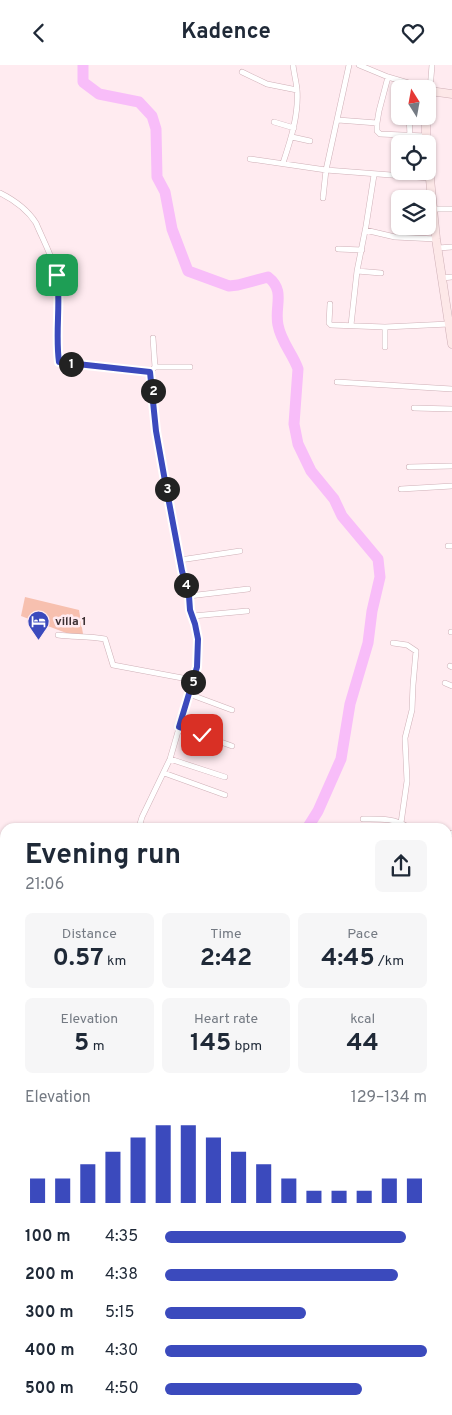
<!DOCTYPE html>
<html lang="en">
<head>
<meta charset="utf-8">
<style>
  body { margin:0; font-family:Overpass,sans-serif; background:#f6f6f7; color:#1f2937; height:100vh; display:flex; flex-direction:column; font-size:19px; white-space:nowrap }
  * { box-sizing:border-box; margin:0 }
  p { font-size:16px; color:#747a83 }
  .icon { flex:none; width:28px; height:28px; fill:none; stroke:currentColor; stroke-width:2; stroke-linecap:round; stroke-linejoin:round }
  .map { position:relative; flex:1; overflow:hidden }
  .details { position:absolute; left:0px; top:758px; width:452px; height:592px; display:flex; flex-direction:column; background:#fff; border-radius:15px 15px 0 0; box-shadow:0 1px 4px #0004 }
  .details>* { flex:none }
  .needle { width:32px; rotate:349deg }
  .controls { position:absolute; left:391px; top:15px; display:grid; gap:10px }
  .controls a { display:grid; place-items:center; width:45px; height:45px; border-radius:8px; background:#fff; box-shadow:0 1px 4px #0004; font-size:25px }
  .pin { position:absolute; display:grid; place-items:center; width:42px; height:42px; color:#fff; margin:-21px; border-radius:10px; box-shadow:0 2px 8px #0006 }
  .km { position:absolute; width:25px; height:25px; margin:-12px; border-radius:50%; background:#222; color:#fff; font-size:14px; line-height:25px; text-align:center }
  .round { display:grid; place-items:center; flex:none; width:52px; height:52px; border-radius:8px; background:#f6f6f7 }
  .summary { display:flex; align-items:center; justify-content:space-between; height:85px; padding:0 25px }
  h1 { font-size:28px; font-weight:700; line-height:38px }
  .metrics { display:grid; grid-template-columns:repeat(3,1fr); gap:8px; height:85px; padding:5px 25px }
  .metrics div { display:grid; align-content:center; border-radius:8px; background:#f6f6f7; text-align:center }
  .metrics b { font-size:25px; font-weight:700 }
  .metrics small { font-size:14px; font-weight:400 }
  .metrics p { font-size:14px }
  .chart { height:140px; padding:10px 25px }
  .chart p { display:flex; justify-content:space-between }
  .chart svg { width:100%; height:90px; margin-top:5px; stroke:#3b4abd; stroke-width:6 }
  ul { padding:0 25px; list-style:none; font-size:16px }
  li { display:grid; grid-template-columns:80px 60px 1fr; align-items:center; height:38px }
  li i { height:12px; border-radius:6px; background:#3b4abd }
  header { display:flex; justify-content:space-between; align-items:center; height:65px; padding:0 25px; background:#fff; font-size:22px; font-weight:700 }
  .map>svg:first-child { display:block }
  .green { fill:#f7c0af }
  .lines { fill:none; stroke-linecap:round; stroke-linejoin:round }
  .stream { stroke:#f8bdf9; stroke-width:2 }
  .river { stroke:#f8bdf9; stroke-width:11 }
  .street-casing { stroke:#cfb0b7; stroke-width:6 }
  .secondary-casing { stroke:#cfb0b7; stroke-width:9 }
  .street { stroke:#fff; stroke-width:5 }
  .secondary { stroke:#fde8e8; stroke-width:8 }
  .route-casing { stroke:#fff; stroke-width:10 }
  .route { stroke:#3b4abd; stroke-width:6 }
  .labels { text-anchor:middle; stroke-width:5; stroke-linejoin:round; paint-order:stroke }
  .poi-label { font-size:12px; font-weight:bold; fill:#3c3033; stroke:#ffebf0; text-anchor:start }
</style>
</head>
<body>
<header><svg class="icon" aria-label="back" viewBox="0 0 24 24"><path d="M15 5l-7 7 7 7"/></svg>Kadence<svg class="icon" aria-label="heart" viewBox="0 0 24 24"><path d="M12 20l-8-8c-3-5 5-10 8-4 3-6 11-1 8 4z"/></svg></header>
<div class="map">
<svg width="452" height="1350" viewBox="0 0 452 1350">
  <rect width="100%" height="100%" fill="#ffebf0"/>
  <!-- green -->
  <path class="green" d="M 25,532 L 79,545 L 83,569 L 77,572 L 21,551 Z"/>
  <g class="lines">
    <!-- stream -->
    <path class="stream" d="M 448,784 L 452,784"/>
    <!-- river -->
    <path class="river" d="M 83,0 L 83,17 L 99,29 L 139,37 L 152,51 L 156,64 L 157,112 L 165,127 L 172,164 L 188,206 L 229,221 L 238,220 L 268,212 C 286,226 274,241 278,260 C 281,277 293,289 298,304 L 294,359 L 298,379 L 311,406 L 334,434 L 342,451 L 378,494 L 380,512 L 372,546 L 368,578 L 350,639 L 341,694 L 318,746 L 308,762
      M 0,1106 L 5,1100"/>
    <defs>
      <path id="street" d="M 359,0 L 388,12 L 429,24
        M 242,7 L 267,19 L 297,25
        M 430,25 L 432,0
        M 409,51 L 410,71
        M 338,55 L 377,58 L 379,46 L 388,12
        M 274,57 L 294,63
        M 377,58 L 377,66 L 380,69 L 425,71
        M 292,72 L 310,76
        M 250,94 L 326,105 L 430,113
        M 283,98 C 291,74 299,49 297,24 C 296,16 294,8 293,0
        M 0,128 C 14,135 27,144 36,158 C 43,175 54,194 57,212 C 63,240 55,269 59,297 L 150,307 L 155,302 L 153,273
        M 323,133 L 326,105 L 349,0
        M 433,144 L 452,144
        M 365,165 L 395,172 L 436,174
        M 438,183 L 452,182
        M 338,184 L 362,185
        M 357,206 L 381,208
        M 442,213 L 452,212
        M 330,239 L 329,258 L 331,260 L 385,262 L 449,259
        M 351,260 L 357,206 L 366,161 L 374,110
        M 385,282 L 385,262
        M 155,302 L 190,302
        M 337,317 L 452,324
        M 414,343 L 452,344
        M 409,402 L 452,401
        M 401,424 L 452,421
        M 448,481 L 452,481
        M 180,495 L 240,486
        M 189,531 L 248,524
        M 193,551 L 247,546
        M 451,567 L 452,567
        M 58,570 C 74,572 89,571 105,574 L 113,600 L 193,615
        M 393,578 L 407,580 L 416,586 L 413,620 L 412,645 L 405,673 L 407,716 L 401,758
        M 450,601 L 452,602
        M 445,618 L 452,621
        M 189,629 L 232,645
        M 179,662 L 232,681
        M 170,694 L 225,712
        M 164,708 L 225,730
        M 363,754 C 380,754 394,753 408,762
        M 139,762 L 142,752 L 170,694 L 196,605 L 199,586 L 195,559 L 190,545 L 189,531 L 182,506 L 156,366 L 150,307
        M 448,770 L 452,768
        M 3,787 L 5,803
        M 0,842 L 5,841
        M 448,878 L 452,871
        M 448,894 L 452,897
        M 448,1021 L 452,1025
        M 448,1061 L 452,1064
        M 448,1098 L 452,1099
        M 448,1125 L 452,1126
        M 448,1152 L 452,1153
        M 448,1176 L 452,1177
        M 448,1204 L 452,1205
        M 0,1223 L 5,1219
        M 448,1228 L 452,1230
        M 448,1253 L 452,1255
        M 448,1278 L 452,1279
        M 0,1314 L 5,1319
        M 33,1345 L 38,1350
        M 111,1345 L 117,1350
        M 142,1345 L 147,1350
        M 367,1345 L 388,1350
        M 416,1345 L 435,1350"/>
      <path id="secondary" d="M 428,30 L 430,26 L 452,29
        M 426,51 L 426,79
        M 428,94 L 436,174 L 452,279
        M 448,973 L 452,971
        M 75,1350 L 81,1345"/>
    </defs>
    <!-- street casing -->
    <use href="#street" class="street-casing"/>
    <!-- secondary casing -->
    <use href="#secondary" class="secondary-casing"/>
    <!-- street -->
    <use href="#street" class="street"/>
    <!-- secondary -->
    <use href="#secondary" class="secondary"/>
  </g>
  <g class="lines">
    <defs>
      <path id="route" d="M 57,210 C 61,239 55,268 59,297 L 150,307 L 156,366 L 165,416 L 182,506 L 189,531 L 190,545 L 195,559 L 198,574 L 197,602 L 179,662 L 202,670"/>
    </defs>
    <!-- route casing -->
    <use href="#route" class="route-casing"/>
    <!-- route -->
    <use href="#route" class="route"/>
  </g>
  <!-- icons -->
  <defs>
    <symbol id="hotel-pin" viewBox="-11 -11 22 30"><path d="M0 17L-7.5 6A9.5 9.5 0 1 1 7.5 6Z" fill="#3b4abd" stroke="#ffebf0"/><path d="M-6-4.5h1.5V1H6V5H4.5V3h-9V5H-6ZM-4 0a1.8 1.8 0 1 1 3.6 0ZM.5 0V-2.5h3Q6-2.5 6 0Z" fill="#fff"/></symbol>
  </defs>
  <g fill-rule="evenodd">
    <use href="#hotel-pin" x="26" y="544" width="25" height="34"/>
  </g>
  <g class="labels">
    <!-- poi labels -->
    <g class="poi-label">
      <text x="55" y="560">villa 1</text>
    </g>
  </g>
</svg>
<div class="controls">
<a><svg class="needle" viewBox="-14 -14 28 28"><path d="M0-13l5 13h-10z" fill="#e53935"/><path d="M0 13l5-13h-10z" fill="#747a83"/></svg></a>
<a><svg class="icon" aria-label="locate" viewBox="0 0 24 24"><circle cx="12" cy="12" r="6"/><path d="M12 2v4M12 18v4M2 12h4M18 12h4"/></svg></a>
<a><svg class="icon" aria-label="layers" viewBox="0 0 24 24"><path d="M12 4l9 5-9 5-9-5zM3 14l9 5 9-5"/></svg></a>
</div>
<div class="pin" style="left:57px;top:210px;background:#1e9e55"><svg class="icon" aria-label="arrive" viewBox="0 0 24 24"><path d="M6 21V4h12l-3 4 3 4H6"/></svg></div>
<div class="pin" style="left:202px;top:670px;background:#d93025"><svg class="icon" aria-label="check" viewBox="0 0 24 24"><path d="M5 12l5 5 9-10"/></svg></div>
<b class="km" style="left:71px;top:299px">1</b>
<b class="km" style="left:153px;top:326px">2</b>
<b class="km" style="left:167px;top:424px">3</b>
<b class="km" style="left:186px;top:520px">4</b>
<b class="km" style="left:193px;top:617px">5</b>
<section class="details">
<div class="summary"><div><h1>Evening run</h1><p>21:06</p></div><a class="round"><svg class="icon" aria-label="share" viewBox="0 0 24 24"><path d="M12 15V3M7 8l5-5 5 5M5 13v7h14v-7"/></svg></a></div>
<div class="metrics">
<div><p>Distance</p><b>0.57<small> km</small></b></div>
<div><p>Time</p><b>2:42</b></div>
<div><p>Pace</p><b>4:45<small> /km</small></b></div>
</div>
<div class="metrics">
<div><p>Elevation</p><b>5<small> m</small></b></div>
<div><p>Heart rate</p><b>145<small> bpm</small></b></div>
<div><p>kcal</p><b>44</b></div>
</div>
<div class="chart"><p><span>Elevation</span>129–134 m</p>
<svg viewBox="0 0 160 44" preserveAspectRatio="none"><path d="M5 44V32M15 44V32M25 44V25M35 44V19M45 44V12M55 44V6M65 44V6M75 44V12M85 44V19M95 44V25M105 44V32M115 44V38M125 44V38M135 44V38M145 44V32M155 44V32"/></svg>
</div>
<ul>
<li><b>100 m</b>4:35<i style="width:92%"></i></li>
<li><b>200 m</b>4:38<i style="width:89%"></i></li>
<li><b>300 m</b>5:15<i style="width:54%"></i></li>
<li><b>400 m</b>4:30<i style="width:100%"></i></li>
<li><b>500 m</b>4:50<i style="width:75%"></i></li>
</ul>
</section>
</div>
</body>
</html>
